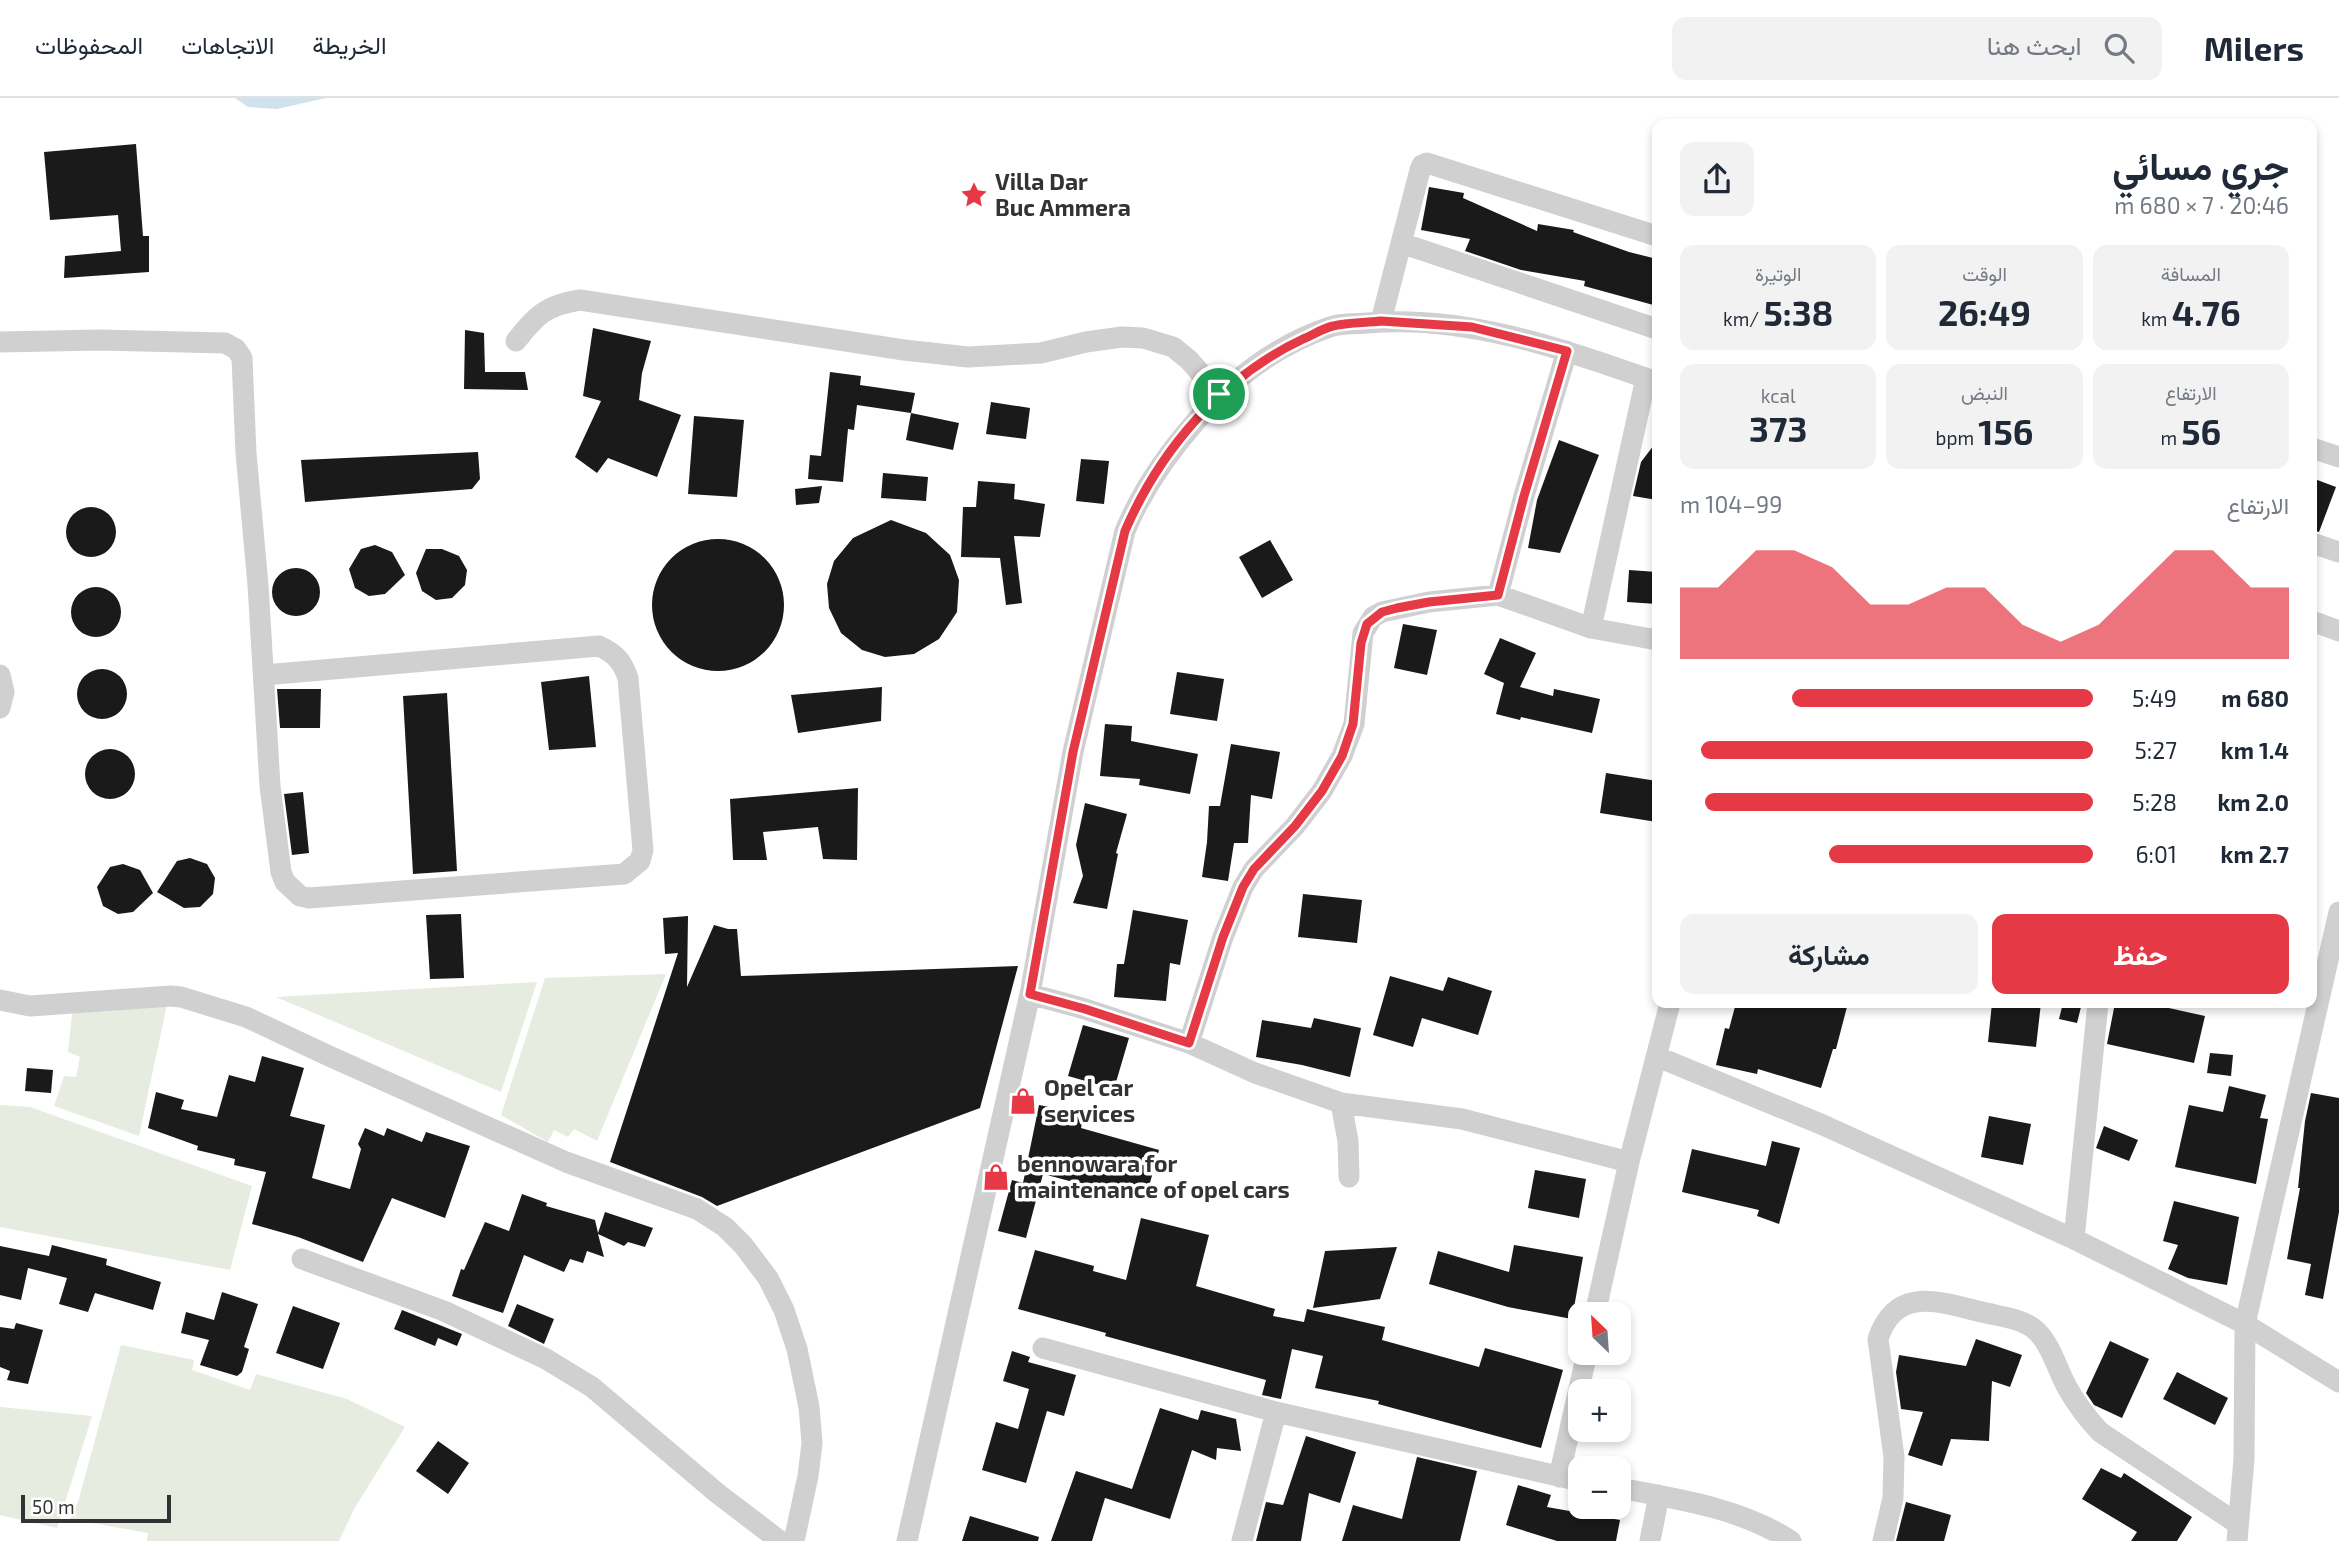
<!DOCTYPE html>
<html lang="ar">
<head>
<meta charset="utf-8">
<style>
  body { margin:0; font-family:"Exo 2",Vazirmatn,sans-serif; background:#f2f2f3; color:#1f2937; direction:rtl; height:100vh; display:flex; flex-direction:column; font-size:26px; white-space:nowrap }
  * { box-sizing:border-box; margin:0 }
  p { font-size:23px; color:#747a83 }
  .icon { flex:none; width:38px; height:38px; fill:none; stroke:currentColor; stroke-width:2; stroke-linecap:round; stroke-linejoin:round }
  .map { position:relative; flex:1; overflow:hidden; direction:ltr }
  .sheet { position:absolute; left:1652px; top:21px; width:665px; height:889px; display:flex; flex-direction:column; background:#fff; border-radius:14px; box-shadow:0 4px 10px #0003; direction:rtl }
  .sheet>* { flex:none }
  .needle { width:46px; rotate:335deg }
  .fabs { position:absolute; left:1568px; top:1204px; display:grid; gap:14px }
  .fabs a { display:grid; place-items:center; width:63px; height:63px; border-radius:14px; background:#fff; box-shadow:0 4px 10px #0003; font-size:35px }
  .scale { position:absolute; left:21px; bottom:18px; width:150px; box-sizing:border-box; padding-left:7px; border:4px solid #333; border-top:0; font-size:19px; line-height:24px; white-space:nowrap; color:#333; -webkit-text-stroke:5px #fff; paint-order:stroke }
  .pin { position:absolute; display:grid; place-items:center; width:60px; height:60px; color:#fff; margin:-30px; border:4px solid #fff; border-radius:50%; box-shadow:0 2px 7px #0007 }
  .round { display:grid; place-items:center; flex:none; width:74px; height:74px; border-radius:14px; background:#f2f2f3 }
  .headline { display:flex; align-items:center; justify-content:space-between; height:119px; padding:0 28px }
  h1 { font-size:38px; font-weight:700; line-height:52px }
  .figures { display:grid; grid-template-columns:repeat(3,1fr); gap:10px; height:119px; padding:7px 28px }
  .figures div { display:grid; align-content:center; border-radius:14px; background:#f2f2f3; text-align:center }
  .figures b { font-size:35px; font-weight:700 }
  .figures small { font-size:19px; font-weight:400 }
  .figures p { font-size:19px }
  .chart { height:196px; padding:14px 28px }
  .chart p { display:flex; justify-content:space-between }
  .chart svg { width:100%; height:126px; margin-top:7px; fill:#e63946; opacity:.7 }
  .button { display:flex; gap:14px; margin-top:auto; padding:14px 28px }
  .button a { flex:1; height:80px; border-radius:14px; background:#e63946; color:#fff; font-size:28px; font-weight:700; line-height:80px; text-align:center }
  .button a+a { background:#f2f2f3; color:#1f2937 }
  ul { padding:0 28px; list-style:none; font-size:23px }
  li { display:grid; grid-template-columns:112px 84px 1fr; align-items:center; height:52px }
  li i { height:18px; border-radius:9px; background:#e63946 }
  header { display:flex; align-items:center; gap:42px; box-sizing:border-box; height:98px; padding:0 35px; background:#fff; border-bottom:2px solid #e0e1e3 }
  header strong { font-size:33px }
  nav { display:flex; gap:38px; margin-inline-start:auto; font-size:24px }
  .search { width:490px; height:63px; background:#f2f2f3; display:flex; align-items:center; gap:18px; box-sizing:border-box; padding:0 24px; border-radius:14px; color:#747a83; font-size:26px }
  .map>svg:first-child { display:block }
  .green { fill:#e6ecdf }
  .water { fill:#cfe2ee }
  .building { fill:#1a1a1a }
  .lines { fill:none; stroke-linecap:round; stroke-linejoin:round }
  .minor { stroke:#d0d0d0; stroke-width:21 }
  .route-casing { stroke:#fff; stroke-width:14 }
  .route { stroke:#e63946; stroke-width:9 }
  .labels { text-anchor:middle; stroke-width:7; stroke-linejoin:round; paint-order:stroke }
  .poi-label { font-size:23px; font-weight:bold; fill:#333; stroke:#fff; text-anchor:start }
</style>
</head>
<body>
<header>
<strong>Milers</strong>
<div class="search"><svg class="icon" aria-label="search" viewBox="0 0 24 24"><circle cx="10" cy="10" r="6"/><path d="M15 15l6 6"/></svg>ابحث هنا</div>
<nav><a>الخريطة</a><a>الاتجاهات</a><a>المحفوظات</a></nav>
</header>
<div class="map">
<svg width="2339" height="1443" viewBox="0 0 2339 1443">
  <rect width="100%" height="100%" fill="#fff"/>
  <!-- green -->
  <path class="green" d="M 666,876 L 597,1043 L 574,1031 L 568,1039 L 554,1032 L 548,1044 L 501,1017 L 545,880 Z
    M 537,884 L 501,994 L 276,899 Z
    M 168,902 L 139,1038 L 54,1008 L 64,978 L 76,979 L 80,959 L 68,954 L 73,907 Z
    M 0,1007 L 30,1009 L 252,1088 L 230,1172 L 0,1129 Z
    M 121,1247 L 194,1262 L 192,1272 L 250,1292 L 256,1276 L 347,1301 L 405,1329 L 354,1411 L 339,1443 L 147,1443 L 148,1435 L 70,1421 L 78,1404 Z
    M 0,1309 L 92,1318 L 57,1430 L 0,1417 Z"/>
  <!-- water -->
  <path class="water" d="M 235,0 L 326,0 L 277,11 L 248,9 Z"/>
  <!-- building -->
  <path class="building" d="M 136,46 L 143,138 L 149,138 L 149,174 L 64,180 L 65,158 L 121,153 L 118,117 L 50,122 L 44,54 Z
    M 1429,89 L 1464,95 L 1463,100 L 1537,133 L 1538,126 L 1574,132 L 1573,134 L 1629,154 L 1657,161 L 1657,208 L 1584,188 L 1585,183 L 1521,172 L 1465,153 L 1470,141 L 1421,132 Z
    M 593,230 L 651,243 L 642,275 L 639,302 L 681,317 L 657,379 L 608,360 L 597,375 L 575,359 L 601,303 L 583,298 Z
    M 465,232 L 484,235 L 485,274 L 525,274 L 528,292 L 464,291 Z
    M 830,274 L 861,278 L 860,287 L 915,295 L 911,315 L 857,307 L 854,332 L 848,331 L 843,384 L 808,381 L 810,357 L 821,358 Z
    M 991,304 L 1030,310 L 1026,341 L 986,336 Z
    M 911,315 L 959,325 L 953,352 L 906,342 Z
    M 694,318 L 744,322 L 737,399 L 688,396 Z
    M 1559,342 L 1599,357 L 1560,455 L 1528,450 L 1537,402 Z
    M 1657,343 L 1657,402 L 1633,398 L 1641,364 Z
    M 478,354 L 480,381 L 472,391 L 305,404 L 301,362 Z
    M 1081,361 L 1109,363 L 1104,406 L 1076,403 Z
    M 883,375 L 928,379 L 926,403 L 881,400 Z
    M 2312,380 L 2336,389 L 2319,434 L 2312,432 Z
    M 978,383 L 1015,386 L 1014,401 L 1045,406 L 1040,439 L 1014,438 L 1022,505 L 1006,507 L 1000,460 L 961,459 L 963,409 L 976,409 Z
    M 822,388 L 819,405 L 796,407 L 795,391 Z
    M66 434a25 25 0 1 1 50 0a25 25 0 1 1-50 0Z
    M 891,422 L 926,435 L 950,457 L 959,482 L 957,514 L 939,541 L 914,556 L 885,559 L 862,552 L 841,535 L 829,510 L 827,486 L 834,463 L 853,440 Z
    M652 507a66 66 0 1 1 132 0a66 66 0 1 1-132 0Z
    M 1270,442 L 1293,482 L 1262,500 L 1239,459 Z
    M 375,447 L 392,454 L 405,477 L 385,496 L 369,498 L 355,490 L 349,471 L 361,451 Z
    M 426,451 L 442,451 L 459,458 L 467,472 L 465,487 L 452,500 L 436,502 L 422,493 L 416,475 Z
    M272 494a24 24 0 1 1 48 0a24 24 0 1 1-48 0Z
    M 1629,472 L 1657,474 L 1657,506 L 1627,504 Z
    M71 514a25 25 0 1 1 50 0a25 25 0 1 1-50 0Z
    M 1403,526 L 1437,532 L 1427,577 L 1394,570 Z
    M 1500,540 L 1536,555 L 1520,589 L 1553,598 L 1554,591 L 1600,601 L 1592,635 L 1521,619 L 1520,622 L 1496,616 L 1504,585 L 1484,576 Z
    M77 596a25 25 0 1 1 50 0a25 25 0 1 1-50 0Z
    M 1177,574 L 1224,581 L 1217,623 L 1170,616 Z
    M 589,578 L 596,649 L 549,652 L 541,584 Z
    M 882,589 L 881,623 L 798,635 L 791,597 Z
    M 277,591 L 321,591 L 320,630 L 280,630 Z
    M 447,595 L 457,773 L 413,776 L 403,598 Z
    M 1105,626 L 1132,628 L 1131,643 L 1198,656 L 1190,696 L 1139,687 L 1140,681 L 1100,678 Z
    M 1231,646 L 1280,654 L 1272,701 L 1251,697 L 1248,745 L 1234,745 L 1228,783 L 1202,779 L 1207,744 L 1209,708 L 1220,708 Z
    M85 676a25 25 0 1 1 50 0a25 25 0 1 1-50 0Z
    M 1606,675 L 1657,683 L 1657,724 L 1600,715 Z
    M 858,690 L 857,762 L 823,761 L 818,729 L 763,734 L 767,762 L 733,762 L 730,701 Z
    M 303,694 L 309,755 L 292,757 L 284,696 Z
    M 1085,705 L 1127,716 L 1116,755 L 1118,756 L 1107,811 L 1073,805 L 1083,778 L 1076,747 Z
    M 190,760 L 207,766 L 215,780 L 213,796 L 200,809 L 184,810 L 157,794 L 177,763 Z
    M 123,766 L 140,772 L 153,795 L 133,814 L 118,816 L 103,808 L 97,789 L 110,769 Z
    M 1303,796 L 1362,802 L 1357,845 L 1298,839 Z
    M 1133,812 L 1188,822 L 1180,867 L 1170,865 L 1166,903 L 1114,899 L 1117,866 L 1124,866 Z
    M 461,816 L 464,880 L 430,881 L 426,817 Z
    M 688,818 L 687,889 L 714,827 L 728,831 L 737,831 L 741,878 L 1018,868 L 980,1010 L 717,1108 L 702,1099 L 610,1064 L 678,855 L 665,856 L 663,820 Z
    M 1390,878 L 1443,893 L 1448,879 L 1492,893 L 1478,937 L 1422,920 L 1413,949 L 1373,937 Z
    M 1736,905 L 1848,905 L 1836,951 L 1833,951 L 1821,990 L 1758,971 L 1757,976 L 1716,967 L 1725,930 L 1729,931 Z
    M 1992,905 L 2041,905 L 2036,949 L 1988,944 Z
    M 2063,905 L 2082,905 L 2077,925 L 2059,921 Z
    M 2115,905 L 2146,905 L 2205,918 L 2194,965 L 2107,946 Z
    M 1314,920 L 1361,930 L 1350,979 L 1302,967 L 1256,959 L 1262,922 L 1311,930 Z
    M 1083,927 L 1129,940 L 1114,991 L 1068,978 Z
    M 2210,955 L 2233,957 L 2231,978 L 2207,975 Z
    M 262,958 L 304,970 L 290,1018 L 325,1027 L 312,1080 L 350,1091 L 361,1051 L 358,1046 L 365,1030 L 384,1038 L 387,1030 L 422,1044 L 426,1034 L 470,1048 L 445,1120 L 392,1100 L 363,1164 L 298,1139 L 252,1126 L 266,1074 L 234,1067 L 235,1061 L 197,1052 L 198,1048 L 148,1030 L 156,994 L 184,1002 L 181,1011 L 217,1019 L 229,977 L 255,984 Z
    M 27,970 L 53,972 L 51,995 L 25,993 Z
    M 2229,988 L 2266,997 L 2260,1020 L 2268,1021 L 2256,1086 L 2175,1069 L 2189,1007 L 2223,1014 Z
    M 2311,995 L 2339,1000 L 2339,1114 L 2323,1201 L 2305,1197 L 2311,1166 L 2287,1161 L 2300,1090 L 2298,1090 L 2305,1023 Z
    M 1039,1007 L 1084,1016 L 1081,1030 L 1159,1052 L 1145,1103 L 1043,1076 L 1026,1140 L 998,1133 L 1012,1082 L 1023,1085 Z
    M 1989,1018 L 2031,1026 L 2023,1067 L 1981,1059 Z
    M 2104,1028 L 2138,1042 L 2129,1063 L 2096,1050 Z
    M 1772,1043 L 1800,1050 L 1779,1126 L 1757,1118 L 1759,1112 L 1682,1094 L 1692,1051 L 1766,1068 Z
    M 1535,1072 L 1586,1081 L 1579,1120 L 1528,1110 Z
    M 522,1096 L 547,1105 L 546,1108 L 595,1122 L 598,1135 L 605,1114 L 653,1130 L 645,1149 L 628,1144 L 624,1148 L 598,1136 L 604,1159 L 587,1153 L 583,1165 L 570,1161 L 564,1174 L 524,1157 L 503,1215 L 452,1198 L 461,1171 L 464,1172 L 485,1124 L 509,1133 Z
    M 2174,1103 L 2239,1119 L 2227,1187 L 2188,1180 L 2168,1171 L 2178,1147 L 2163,1143 Z
    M 1141,1120 L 1209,1137 L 1196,1188 L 1275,1211 L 1273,1218 L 1304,1224 L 1307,1211 L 1385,1229 L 1382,1242 L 1479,1269 L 1485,1250 L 1563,1272 L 1541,1350 L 1378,1306 L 1379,1303 L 1315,1290 L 1323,1258 L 1292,1251 L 1281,1301 L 1262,1297 L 1266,1282 L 1105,1238 L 1106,1235 L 1018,1211 L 1035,1152 L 1094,1168 L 1093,1173 L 1126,1182 Z
    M 52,1147 L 107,1161 L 106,1167 L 161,1184 L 153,1212 L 95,1195 L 88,1214 L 59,1206 L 67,1180 L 28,1170 L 21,1202 L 0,1197 L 0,1148 L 49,1158 Z
    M 1514,1147 L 1583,1159 L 1572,1221 L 1508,1209 L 1429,1186 L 1438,1153 L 1509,1174 Z
    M 1397,1149 L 1380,1201 L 1313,1210 L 1325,1153 Z
    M 222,1194 L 258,1206 L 244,1249 L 249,1251 L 242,1274 L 237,1278 L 200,1267 L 209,1242 L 181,1235 L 186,1214 L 214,1222 Z
    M 517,1206 L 554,1221 L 544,1246 L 508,1228 Z
    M 293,1208 L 340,1225 L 323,1271 L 276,1255 Z
    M 402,1212 L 462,1236 L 457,1248 L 438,1240 L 435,1248 L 394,1231 Z
    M 16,1225 L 43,1232 L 28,1286 L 7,1282 L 10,1273 L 0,1269 L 0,1229 L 14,1231 Z
    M 1976,1241 L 2022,1257 L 2010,1289 L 1992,1283 L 1989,1343 L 1951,1341 L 1942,1368 L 1908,1357 L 1923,1314 L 1901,1311 L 1896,1274 L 1899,1257 L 1966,1268 Z
    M 2110,1243 L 2149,1261 L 2122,1320 L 2094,1307 L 2086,1295 Z
    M 1012,1253 L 1030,1259 L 1028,1264 L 1076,1277 L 1064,1318 L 1047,1313 L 1026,1385 L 982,1372 L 996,1324 L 1018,1331 L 1029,1291 L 1003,1283 Z
    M 2177,1274 L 2228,1300 L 2215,1327 L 2163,1301 Z
    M 1160,1310 L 1198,1322 L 1201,1312 L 1236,1321 L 1241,1353 L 1217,1350 L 1216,1362 L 1192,1352 L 1170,1421 L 1105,1400 L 1092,1443 L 1051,1443 L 1076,1373 L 1132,1391 Z
    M 1306,1338 L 1356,1354 L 1340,1405 L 1309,1395 L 1301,1443 L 1256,1443 L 1266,1404 L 1283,1407 Z
    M 438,1343 L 469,1365 L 448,1396 L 416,1373 Z
    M 1417,1359 L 1477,1373 L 1460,1443 L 1342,1443 L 1353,1407 L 1402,1421 Z
    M 2101,1370 L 2121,1380 L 2124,1375 L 2192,1419 L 2177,1443 L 2131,1443 L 2137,1434 L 2082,1401 Z
    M 1518,1387 L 1551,1397 L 1547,1409 L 1620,1422 L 1616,1443 L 1557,1443 L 1506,1427 Z
    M 1906,1404 L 1951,1417 L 1944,1443 L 1896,1443 Z
    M 970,1418 L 1039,1439 L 1038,1443 L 962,1443 Z"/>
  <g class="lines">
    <!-- minor -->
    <path class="minor" d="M 1401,145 L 1657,231
      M 1381,223 L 1420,72 L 1422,67 L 1427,65 L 1657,138
      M 516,243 C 536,217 547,207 580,202 L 904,252 L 968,259 L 1041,255 L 1086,244 L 1122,239 L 1143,240 L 1173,249 L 1189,262 L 1219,296
      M 0,244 L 100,242 L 225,245 L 236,251 L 242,260 L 246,355 L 258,487 L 270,688 L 281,774 L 285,784 L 300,798 L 309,800 L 624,776 L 640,763 L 643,752 L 628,580 C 622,563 616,556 599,548 L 264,577
      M 2312,350 L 2339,359
      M 2312,445 L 2339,454
      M 1498,497 L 1524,398 L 1567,253
      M 2312,523 L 2339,533
      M 1591,530 L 1646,280
      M 0,577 L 4,594 L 0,610
      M 1030,896 L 1085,911 L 1189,945 L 1255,975 L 1341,1005 L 1462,1021 L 1629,1064
      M 0,902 L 30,908 L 171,898 L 181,899 L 246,919 L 329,958 L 566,1064 L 697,1111 L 725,1129 L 743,1147 L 768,1180 L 784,1212 L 797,1251 L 809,1309 L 812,1345 L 808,1378 L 794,1443
      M 1189,945 L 1223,839 L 1243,789 L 1254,771 L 1295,728 L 1322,693 L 1342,658 L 1354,626 L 1363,535 L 1373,519 L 1382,514 L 1429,504 L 1498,497 L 1591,530 L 1657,542
      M 1658,959 L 1823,1027 L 2074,1141 L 2245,1226 L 2339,1284
      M 1341,1005 L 1348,1043 L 1349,1079
      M 2074,1141 L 2098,905
      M 302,1161 L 444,1213 L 546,1261 L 592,1289 L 717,1395 L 780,1443
      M 1595,1216 L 1629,1064 L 1670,905
      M 1043,1250 L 1276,1314 L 1580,1383
      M 1559,1379 L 1587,1255
      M 1619,1390 C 1677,1401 1741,1410 1791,1443
      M 907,1443 L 1030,896 L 1073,654 L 1125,433 C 1142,392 1167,356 1197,322 C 1232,281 1278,246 1330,229 C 1341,225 1356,226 1367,225 C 1467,216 1565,252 1657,284
      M 1242,1443 L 1276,1314
      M 1650,1443 L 1659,1397
      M 1883,1443 L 1893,1400 L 1894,1359 L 1878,1241 C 1896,1187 1939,1204 1982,1214 C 1998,1218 2019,1220 2033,1230 C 2051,1244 2057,1272 2068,1291 C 2077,1307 2088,1321 2100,1334 L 2238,1426
      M 2237,1443 L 2244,1361 L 2245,1226 L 2339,814"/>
  </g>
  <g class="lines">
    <defs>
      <path id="route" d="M 1381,223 L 1472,229 L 1567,253 L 1524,398 L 1498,497 L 1429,504 L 1397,510 L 1382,514 L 1367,526 L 1361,545 L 1353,626 L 1342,658 L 1322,693 L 1295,728 L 1254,771 L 1243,789 L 1223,839 L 1189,945 L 1085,911 L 1030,896 L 1073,654 L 1125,433 C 1160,352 1222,279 1303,241 C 1313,237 1323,230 1333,228 C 1348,224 1365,225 1381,223 Z"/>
    </defs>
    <!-- route casing -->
    <use href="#route" class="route-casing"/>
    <!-- route -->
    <use href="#route" class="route"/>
  </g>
  <!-- icons -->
  <defs>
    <symbol id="sight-bare" viewBox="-9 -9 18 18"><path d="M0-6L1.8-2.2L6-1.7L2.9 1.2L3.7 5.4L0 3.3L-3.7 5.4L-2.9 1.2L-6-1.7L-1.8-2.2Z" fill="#e63946" stroke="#fff" stroke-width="2.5" paint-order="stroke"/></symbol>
    <symbol id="shop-bare" viewBox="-9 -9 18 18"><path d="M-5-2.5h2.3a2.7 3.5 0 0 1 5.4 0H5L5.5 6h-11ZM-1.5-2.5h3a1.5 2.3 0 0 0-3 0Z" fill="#e63946" stroke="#fff" stroke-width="2.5" paint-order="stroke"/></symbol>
  </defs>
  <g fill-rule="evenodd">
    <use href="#sight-bare" x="955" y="78" width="38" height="38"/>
    <use href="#shop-bare" x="1004" y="984" width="38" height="38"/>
    <use href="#shop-bare" x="977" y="1060" width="38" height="38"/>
  </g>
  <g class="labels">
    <!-- poi labels -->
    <g class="poi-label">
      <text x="995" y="92">Villa Dar<tspan x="995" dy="26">Buc Ammera</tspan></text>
      <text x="1044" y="998">Opel car<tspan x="1044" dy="26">services</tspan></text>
      <text x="1017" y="1074">bennowara for<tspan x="1017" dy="26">maintenance of opel cars</tspan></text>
    </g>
  </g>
</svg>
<div class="fabs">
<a><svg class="needle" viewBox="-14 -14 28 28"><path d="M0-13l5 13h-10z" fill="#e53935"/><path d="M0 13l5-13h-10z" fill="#747a83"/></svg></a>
<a>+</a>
<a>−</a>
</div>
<div class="scale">50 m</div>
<div class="pin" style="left:1219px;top:296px;background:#1e9e55"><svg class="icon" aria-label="arrive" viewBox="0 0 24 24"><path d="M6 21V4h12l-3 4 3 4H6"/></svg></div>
<section class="sheet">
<div class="headline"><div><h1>جري مسائي</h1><p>20:46 · 7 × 680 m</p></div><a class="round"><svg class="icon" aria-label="share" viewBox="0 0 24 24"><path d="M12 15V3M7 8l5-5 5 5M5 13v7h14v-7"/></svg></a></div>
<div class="figures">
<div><p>المسافة</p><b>4.76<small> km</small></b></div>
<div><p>الوقت</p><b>26:49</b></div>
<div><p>الوتيرة</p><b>5:38<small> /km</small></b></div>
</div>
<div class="figures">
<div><p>الارتفاع</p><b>56<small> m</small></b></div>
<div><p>النبض</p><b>156<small> bpm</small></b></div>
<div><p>kcal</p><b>373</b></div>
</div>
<div class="chart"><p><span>الارتفاع</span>99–104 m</p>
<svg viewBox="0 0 160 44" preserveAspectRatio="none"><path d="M0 44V19L10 19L20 6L30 6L40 12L50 25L60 25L70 19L80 19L90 32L100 38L110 32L120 19L130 6L140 6L150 19L160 19V44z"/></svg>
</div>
<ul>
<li><b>680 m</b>5:49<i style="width:73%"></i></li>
<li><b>1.4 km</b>5:27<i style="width:95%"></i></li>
<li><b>2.0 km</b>5:28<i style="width:94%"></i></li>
<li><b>2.7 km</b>6:01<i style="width:64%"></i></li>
</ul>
<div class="button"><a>حفظ</a><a>مشاركة</a></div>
</section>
</div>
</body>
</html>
